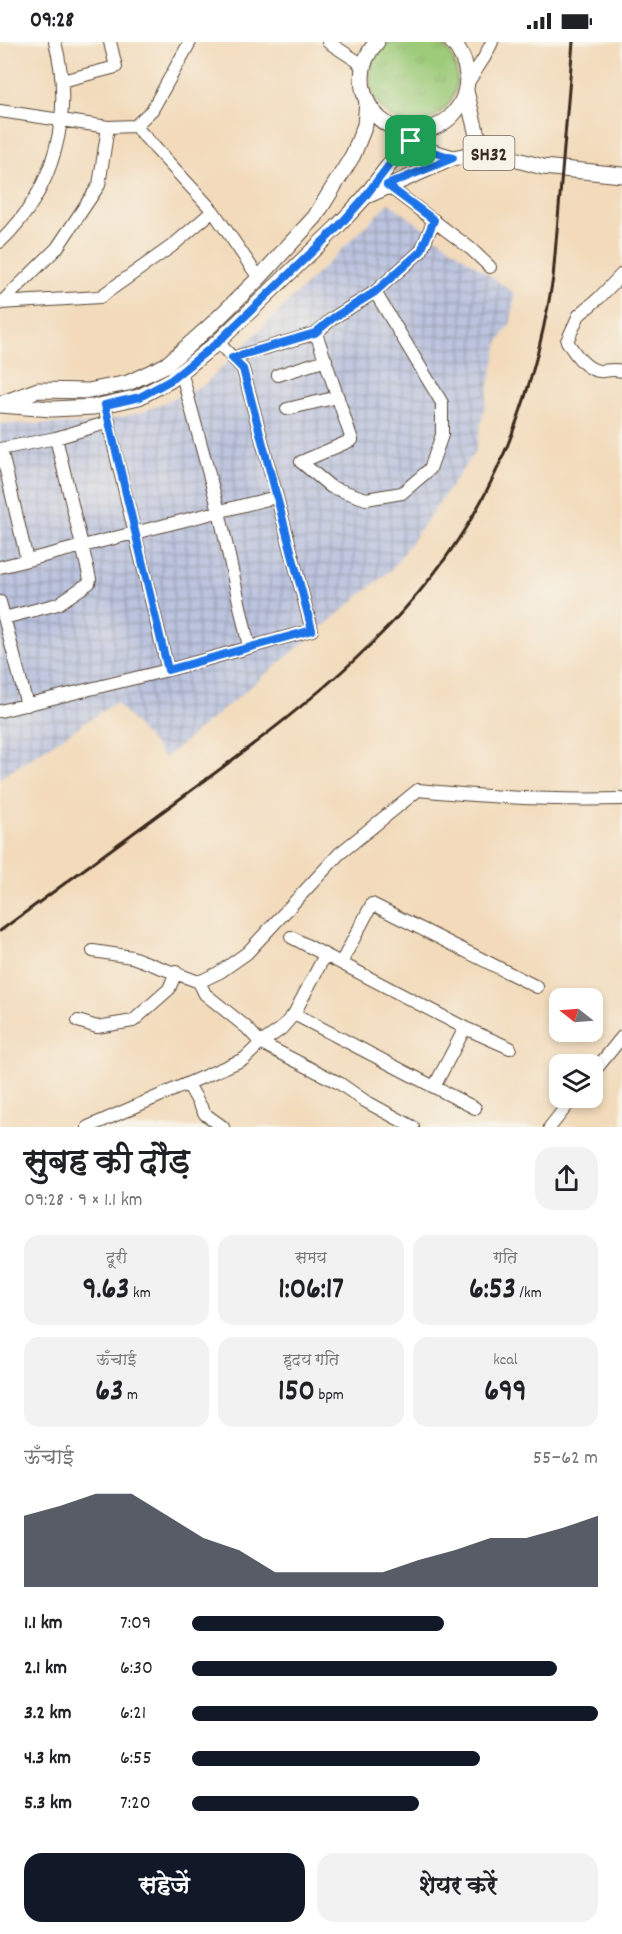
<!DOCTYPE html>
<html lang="hi">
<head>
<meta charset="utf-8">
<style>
  body { margin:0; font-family:Dekko,"Playpen Sans Deva",sans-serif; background:#f2f2f2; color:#202124; height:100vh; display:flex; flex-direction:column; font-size:22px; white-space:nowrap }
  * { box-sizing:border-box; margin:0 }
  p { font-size:20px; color:#757577 }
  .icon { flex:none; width:33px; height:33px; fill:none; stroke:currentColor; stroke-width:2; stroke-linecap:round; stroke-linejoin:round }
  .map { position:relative; height:1085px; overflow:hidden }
  .panel { display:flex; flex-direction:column; background:#fff; flex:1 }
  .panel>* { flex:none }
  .needle { width:39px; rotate:287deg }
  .controls { position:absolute; left:549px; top:946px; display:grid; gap:12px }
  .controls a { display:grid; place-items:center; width:54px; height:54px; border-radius:12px; background:#fff; box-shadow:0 3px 9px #0003; font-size:30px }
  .pin { position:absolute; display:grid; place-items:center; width:51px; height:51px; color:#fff; margin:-26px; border-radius:12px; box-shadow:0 3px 9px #0006 }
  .round { display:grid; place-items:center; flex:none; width:63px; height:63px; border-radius:18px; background:#f2f2f2 }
  .head { display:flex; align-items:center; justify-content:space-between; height:102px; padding:0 24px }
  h1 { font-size:33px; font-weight:800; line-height:45px }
  .figures { display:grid; grid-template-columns:repeat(3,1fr); gap:9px; height:102px; padding:6px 24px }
  .figures div { display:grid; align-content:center; border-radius:15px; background:#f2f2f2; text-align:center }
  .figures b { font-size:30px; font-weight:800 }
  .figures small { font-size:16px; font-weight:400 }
  .figures p { font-size:16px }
  .chart { height:168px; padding:12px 24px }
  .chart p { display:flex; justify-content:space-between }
  .chart svg { width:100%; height:108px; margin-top:6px; fill:#111827; opacity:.7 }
  .button { display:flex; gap:12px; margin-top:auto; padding:12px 24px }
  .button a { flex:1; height:69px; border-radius:18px; background:#111827; color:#fff; font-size:24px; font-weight:800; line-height:69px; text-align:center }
  .button a+a { background:#f2f2f2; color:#202124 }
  ul { padding:0 24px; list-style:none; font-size:20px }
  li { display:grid; grid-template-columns:96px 72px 1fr; align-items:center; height:45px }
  li i { height:15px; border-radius:8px; background:#111827 }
  .status { display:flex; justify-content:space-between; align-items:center; height:42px; padding:0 30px; background:#fff; direction:ltr }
  .status svg { height:16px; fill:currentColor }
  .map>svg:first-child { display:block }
  .industrial { fill:url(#industrial-grid) }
  .grass { fill:url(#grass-tufts); stroke:#6c7a4c; stroke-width:1.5 }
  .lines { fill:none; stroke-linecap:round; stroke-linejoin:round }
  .minor-casing { stroke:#564435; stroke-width:14 }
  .major-casing { stroke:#564435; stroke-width:17 }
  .minor { stroke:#fff; stroke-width:12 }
  .major { stroke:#fff; stroke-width:15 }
  .rail { stroke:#3b2a1e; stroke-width:3 }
  .route-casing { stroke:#fff; stroke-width:12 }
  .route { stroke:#1a73e8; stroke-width:8 }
  .labels { text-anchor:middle; stroke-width:4.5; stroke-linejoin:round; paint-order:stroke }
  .shield { fill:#f7f3e8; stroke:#73665b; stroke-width:1.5 }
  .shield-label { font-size:20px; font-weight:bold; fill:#3b2a1e }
</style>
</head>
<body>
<div class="status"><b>09:28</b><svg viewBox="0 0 49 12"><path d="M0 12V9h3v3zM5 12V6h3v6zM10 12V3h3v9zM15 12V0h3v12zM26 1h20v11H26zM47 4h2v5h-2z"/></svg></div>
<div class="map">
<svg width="622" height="1085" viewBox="0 0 622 1085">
  <defs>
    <pattern id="industrial-grid" width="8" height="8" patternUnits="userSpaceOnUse" patternTransform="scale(1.5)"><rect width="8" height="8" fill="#bbc3de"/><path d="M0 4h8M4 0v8" fill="none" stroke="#999fb3"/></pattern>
    <pattern id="grass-tufts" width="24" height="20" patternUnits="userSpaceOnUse" patternTransform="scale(1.5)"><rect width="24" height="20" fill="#9dcb79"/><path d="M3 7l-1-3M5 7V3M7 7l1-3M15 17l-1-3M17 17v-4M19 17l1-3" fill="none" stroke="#88ae68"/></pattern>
  </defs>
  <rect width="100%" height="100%" fill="#f7f3e8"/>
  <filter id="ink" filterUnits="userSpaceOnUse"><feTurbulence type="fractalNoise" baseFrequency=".0167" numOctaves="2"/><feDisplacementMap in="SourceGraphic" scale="12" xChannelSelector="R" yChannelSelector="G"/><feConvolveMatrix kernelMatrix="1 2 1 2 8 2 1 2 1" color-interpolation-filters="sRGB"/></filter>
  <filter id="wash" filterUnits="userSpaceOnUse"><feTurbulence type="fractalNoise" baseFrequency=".008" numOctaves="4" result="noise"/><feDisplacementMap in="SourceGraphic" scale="24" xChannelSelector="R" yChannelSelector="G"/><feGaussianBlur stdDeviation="1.35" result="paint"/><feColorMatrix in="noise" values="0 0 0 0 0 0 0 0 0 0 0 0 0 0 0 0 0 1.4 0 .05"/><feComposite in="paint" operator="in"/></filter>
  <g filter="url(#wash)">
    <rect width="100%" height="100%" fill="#f2daba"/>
    <!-- industrial -->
    <path class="industrial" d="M 389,161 L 515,252 L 511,280 L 498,301 L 475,410 L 392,527 L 165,716 L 116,660 L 0,736 L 0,382 L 90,382 L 143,370 L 205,342 Z"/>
    <!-- grass -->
    <path class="grass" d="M 387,0 L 440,0 C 486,43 428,108 384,69 C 376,61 371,51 370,40 C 369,25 375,9 387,0 Z"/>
  </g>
  <g filter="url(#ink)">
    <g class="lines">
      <defs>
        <path id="minor" d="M 328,0 L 357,19 L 363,27
          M 62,39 L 116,25 L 110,0
          M 467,42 L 484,16 L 492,0
          M 0,69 L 108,85 L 135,84 L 152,68 L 190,0
          M 387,143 L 471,207 L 490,225
          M 213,169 L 259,236
          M 0,200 C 55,148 74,72 55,0
          M 622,232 L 599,256 L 579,273 L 567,299 C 574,311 588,331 603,329 C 611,328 614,327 622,329
          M 0,261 L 100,255 L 172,204 L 213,169 L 135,84
          M 0,262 L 57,206 L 99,143 L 108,85
          M 316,291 L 352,398 L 301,420 L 331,445 L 366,457 L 402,451 L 430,427 L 442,393 L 442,361 L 375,250
          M 232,316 L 316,291 L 333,276 L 375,250 L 421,209 L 434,178
          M 181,329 L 219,469 L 249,605
          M 278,333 L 326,318
          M 104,363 L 168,628
          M 287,367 L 338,355
          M 0,407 L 56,396 L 109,380
          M 1,407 L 27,518
          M 0,525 L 276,455
          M 0,560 L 27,663
          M 4,576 L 58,562 L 89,541 L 90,537 L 56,396
          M 0,669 L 168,628 L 312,588 L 243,327 L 218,300
          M 291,895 L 465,986 L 434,1045 L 294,972 L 281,987 L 261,1001 L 339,1041 L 365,1059 L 413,1085
          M 93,909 L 132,915 L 199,940
          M 341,921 L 372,862 L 537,945
          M 294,972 L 325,913
          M 78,979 L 97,985 L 133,979 L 169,947 L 176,930
          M 465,986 L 510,1006
          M 592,1032 L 622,995
          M 188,1042 L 205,1072 L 223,1085
          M 434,1045 L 475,1066
          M 88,1085 L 244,1017 L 261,1001 L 246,985 L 205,952 L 199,940 L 220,930 L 247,911 L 339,812 L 418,748 C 486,755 553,759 622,757
          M 550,1085 L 573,1056"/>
        <path id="major" d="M 377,0 C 364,14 359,32 364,51 C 382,112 469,96 467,33 C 466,21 460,8 452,0
          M 466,49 L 477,93 L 484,100 L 502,107
          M 404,93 L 433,110 L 453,116
          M 369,153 L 453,116 L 477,111 L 492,111 L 543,125 L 622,133
          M 3,361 L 38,348 L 88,349 L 128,341 L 166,323 L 210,284 L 259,236 L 315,175 L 353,113 L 365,83 L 367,59
          M 0,363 L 52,367 L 94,365 L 139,355 L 171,338 L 218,300 L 337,185 L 364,156 L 399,110 L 421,89"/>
      </defs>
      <!-- minor casing -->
      <use href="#minor" class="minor-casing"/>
      <!-- major casing -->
      <use href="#major" class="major-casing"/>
      <!-- minor -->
      <use href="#minor" class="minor"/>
      <!-- major -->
      <use href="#major" class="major"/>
      <!-- rail -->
      <path class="rail" d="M 0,889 C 72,836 144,784 215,731 C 311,659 405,586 468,482 C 514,407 539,322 553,236 L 573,0"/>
    </g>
  </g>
  <g class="lines" filter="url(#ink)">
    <defs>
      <path id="route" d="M 411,99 L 433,110 L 453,116 L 387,143 L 434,178 L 421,209 L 375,250 L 333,276 L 315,291 L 232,316 L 243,327 L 312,588 L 168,628 L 105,363 L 140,355 L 171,338 L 218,300 L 338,185 L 364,156 L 399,110 Z"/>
    </defs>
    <!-- route casing -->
    <use href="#route" class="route-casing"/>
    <!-- route -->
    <use href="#route" class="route"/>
  </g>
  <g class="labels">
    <!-- shield labels -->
    <rect class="shield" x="463.5" y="94" width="51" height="34" rx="4.5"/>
    <g class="shield-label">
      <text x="489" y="118">SH32</text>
    </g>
  </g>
</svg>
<div class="controls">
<a><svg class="needle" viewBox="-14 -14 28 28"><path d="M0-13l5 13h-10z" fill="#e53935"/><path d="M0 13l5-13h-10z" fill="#757577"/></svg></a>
<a><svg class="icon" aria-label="layers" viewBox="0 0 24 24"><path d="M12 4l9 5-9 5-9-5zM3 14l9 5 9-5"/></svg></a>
</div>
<div class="pin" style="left:411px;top:99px;background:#1e9e55"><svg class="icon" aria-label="arrive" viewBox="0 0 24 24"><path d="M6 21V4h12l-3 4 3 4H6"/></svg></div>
</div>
<section class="panel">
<div class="head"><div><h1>सुबह की दौड़</h1><p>09:28 · 9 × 1.1 km</p></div><a class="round"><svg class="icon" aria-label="share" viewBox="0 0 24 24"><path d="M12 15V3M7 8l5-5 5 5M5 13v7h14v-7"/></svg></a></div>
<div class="figures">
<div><p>दूरी</p><b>9.63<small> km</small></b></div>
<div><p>समय</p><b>1:06:17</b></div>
<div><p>गति</p><b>6:53<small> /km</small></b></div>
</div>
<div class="figures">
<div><p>ऊँचाई</p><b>63<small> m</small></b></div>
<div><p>हृदय गति</p><b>150<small> bpm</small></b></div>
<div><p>kcal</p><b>699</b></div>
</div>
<div class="chart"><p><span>ऊँचाई</span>55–62 m</p>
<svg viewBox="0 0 160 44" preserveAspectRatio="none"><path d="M0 44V15L10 11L20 6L30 6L40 15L50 24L60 29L70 38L80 38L90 38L100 38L110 33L120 29L130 24L140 24L150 20L160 15V44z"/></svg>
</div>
<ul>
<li><b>1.1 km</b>7:09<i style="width:62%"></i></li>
<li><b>2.1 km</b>6:30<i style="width:90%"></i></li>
<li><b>3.2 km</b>6:21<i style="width:100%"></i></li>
<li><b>4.3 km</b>6:55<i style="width:71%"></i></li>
<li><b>5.3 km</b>7:20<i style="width:56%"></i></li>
</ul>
<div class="button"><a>सहेजें</a><a>शेयर करें</a></div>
</section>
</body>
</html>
